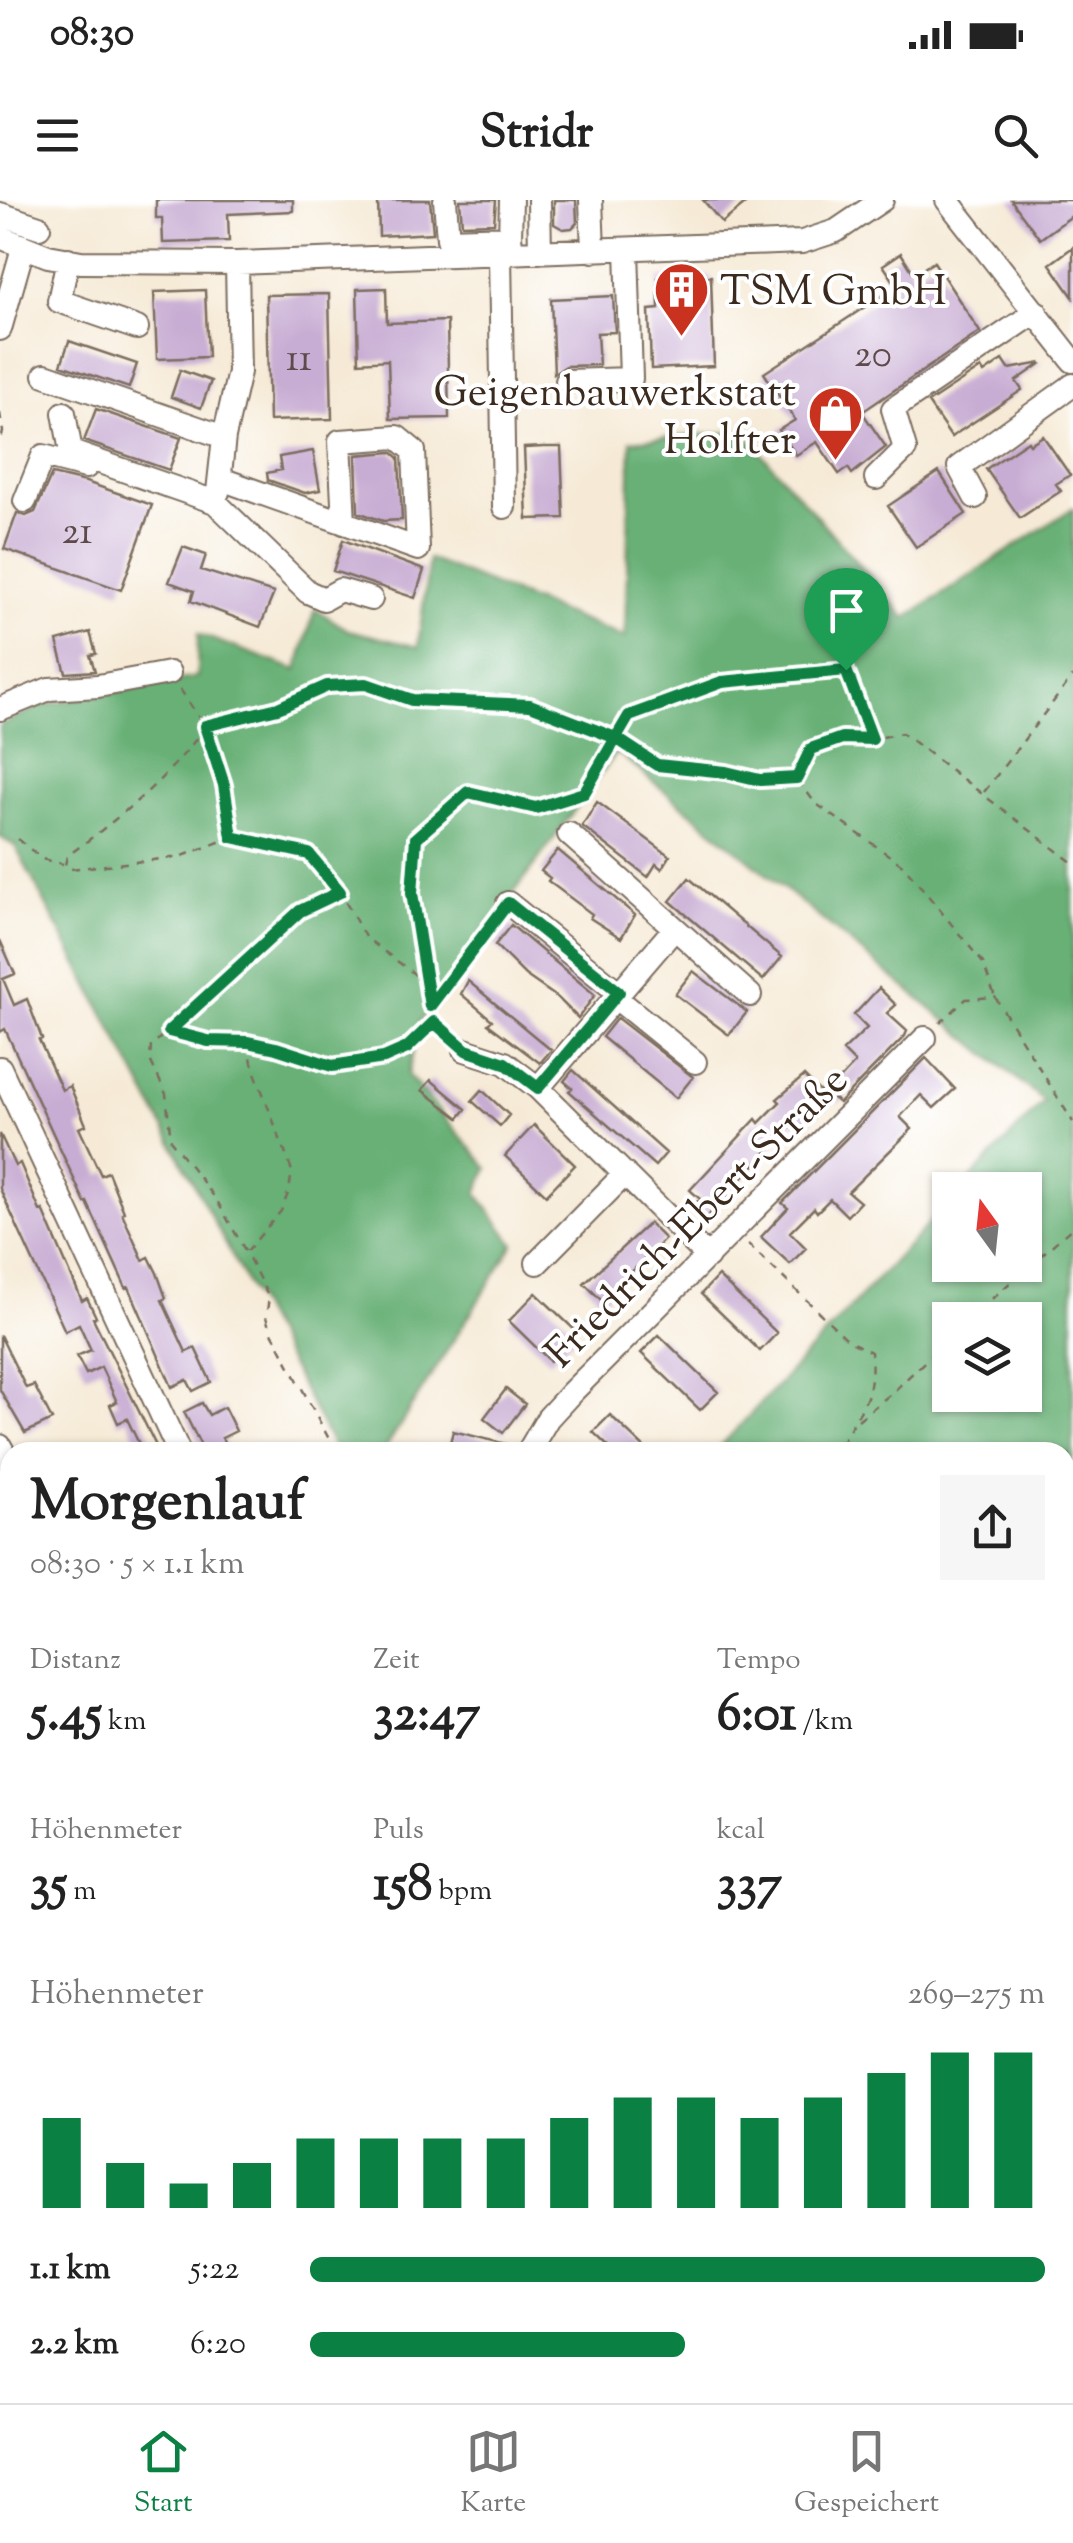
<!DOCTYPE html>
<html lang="de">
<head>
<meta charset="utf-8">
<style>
  body { margin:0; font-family:"Sorts Mill Goudy",serif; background:#f6f6f6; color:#222; height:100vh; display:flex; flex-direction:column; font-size:38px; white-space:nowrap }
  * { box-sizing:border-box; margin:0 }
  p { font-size:32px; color:#767676 }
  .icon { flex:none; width:55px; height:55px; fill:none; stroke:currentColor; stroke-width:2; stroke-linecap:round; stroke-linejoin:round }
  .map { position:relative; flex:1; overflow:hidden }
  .sheet { position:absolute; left:0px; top:1242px; width:1075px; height:962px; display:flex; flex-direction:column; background:#fff; border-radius:30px 30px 0 0; box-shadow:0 2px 8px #0004 }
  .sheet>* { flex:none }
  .needle { width:65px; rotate:345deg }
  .controls { position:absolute; left:932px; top:972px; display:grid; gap:20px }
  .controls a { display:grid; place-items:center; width:110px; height:110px; border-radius:0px; background:#fff; box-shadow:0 2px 8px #0004; font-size:50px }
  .pin { position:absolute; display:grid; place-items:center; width:85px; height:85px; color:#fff; margin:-102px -42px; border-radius:50% 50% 50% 0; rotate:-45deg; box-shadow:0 0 10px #0007 }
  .pin .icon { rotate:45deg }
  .round { display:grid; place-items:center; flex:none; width:105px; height:105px; border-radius:0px; background:#f6f6f6 }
  .headline { display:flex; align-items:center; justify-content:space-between; height:170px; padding:0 30px }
  h1 { font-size:55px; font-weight:700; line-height:75px }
  .figures { display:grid; grid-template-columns:repeat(3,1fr); gap:15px; height:170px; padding:10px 30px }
  .figures div { display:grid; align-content:center }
  .figures b { font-size:50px; font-weight:700 }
  .figures small { font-size:28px; font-weight:400 }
  .figures p { font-size:28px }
  .chart { height:280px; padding:20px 30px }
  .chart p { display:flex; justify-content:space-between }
  .chart svg { width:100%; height:180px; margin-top:10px; stroke:#0b8043; stroke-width:6 }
  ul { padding:0 30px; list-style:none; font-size:32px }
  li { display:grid; grid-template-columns:160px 120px 1fr; align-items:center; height:75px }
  li i { height:25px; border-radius:12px; background:#0b8043 }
  .status { display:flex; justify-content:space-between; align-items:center; height:70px; padding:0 50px; background:#fff; direction:ltr }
  .status svg { height:28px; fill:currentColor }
  header { display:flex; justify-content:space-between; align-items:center; height:130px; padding:0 30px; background:#fff; font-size:45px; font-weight:700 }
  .tabs { display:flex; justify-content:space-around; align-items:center; height:140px; border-top:2px solid #e0e0e0; background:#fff; font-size:28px; color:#767676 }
  .tabs a { display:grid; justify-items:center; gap:5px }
  .tabs .active { color:#0b8043 }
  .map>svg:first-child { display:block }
  .forest { fill:#68b076; stroke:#526d4a; stroke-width:2.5; fill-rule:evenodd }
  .building { fill:#c7acd3 }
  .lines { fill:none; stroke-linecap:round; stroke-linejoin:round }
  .minor-casing { stroke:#7c6d5e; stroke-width:26 }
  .path { stroke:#7c6d5e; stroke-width:2.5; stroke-dasharray:8 8; stroke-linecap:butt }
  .minor { stroke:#fff; stroke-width:22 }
  .route-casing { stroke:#fff; stroke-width:20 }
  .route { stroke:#0b8043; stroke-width:12 }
  .labels { text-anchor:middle; stroke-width:8; stroke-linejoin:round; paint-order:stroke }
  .number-label { font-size:38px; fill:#5e4a4b }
  .poi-label { font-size:42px; fill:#3b2a1e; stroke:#fff; text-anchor:start }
  .street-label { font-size:42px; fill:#3b2a1e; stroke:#fff }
</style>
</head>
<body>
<div class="status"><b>08:30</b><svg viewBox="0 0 49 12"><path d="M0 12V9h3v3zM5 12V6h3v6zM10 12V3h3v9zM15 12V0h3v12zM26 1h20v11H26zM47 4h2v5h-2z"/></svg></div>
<header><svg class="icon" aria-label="menu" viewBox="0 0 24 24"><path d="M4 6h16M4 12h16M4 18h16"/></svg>Stridr<svg class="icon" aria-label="search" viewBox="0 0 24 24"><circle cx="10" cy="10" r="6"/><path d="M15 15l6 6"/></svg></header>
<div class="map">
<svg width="1073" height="2203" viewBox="0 0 1073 2203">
  <rect width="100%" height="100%" fill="#fff"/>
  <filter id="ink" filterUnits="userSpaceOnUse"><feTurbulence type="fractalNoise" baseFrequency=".01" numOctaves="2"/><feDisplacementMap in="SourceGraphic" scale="20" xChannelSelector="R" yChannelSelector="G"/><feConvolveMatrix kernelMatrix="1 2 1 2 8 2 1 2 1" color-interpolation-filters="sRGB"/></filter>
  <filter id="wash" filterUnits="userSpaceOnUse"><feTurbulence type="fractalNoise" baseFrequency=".0048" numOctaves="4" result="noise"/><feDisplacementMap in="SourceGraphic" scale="40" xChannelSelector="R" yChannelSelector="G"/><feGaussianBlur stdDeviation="2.25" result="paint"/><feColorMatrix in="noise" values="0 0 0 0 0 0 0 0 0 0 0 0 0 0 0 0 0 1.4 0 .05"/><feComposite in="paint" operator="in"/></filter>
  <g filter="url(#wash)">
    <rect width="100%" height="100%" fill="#f6ead6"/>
    <!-- forest -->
    <path class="forest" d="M 742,231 L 906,418 L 1073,308 L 1073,1258 L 1065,1266 L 1065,1252 L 715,1252 L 950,1001 L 950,1065 L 1025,1065 L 1025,990 L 960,990 L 1044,901 L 617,552 L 419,823 L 408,875 L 488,968 L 477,993 L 514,1044 L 383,1252 L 336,1252 L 15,646 L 0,637 L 0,525 L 43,505 L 197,477 L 198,434 L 297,470 L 315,409 L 348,430 L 418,447 L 429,359 L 625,438 L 631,241 ZM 950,1120 L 1025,1120 L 1025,1195 L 950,1195 Z
      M 1065,1394 L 1073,1402 L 1073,2203 L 916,2203 L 918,2195 L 1065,2195 Z"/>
    <g id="blocks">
      <!-- building -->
      <path class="building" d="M 156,0 L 293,0 L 293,11 L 228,14 L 229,41 L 163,43 L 162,18 L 156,18 Z
        M 378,0 L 430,0 L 433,33 L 379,36 Z
        M 460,0 L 496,0 L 494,23 L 462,24 Z
        M 554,0 L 576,0 L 577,23 L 572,28 L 563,29 L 554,24 Z
        M 703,0 L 750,0 L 722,23 Z
        M 1011,0 L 1073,0 L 1073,15 L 1040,39 Z
        M 1073,47 L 1073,97 L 1050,64 Z
        M 901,53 L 914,74 L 934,62 L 980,132 L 862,212 L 886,247 L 852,274 L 848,268 L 839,274 L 817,242 L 796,255 L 779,230 L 795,220 L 764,173 L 897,86 L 883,65 Z
        M 711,76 L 714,166 L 651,169 L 649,110 L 659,109 L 658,78 Z
        M 386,88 L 387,123 L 447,121 L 449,218 L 390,219 L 388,160 L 359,162 L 357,89 Z
        M 205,90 L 208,157 L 157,159 L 154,92 Z
        M 329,94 L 332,219 L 269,221 L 266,95 Z
        M 613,96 L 615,132 L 597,133 L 599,165 L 566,166 L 554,174 L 551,99 Z
        M 69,141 L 137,164 L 129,188 L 61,165 Z
        M 1003,160 L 1009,169 L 1042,163 L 1016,181 L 1022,190 L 951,237 L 928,203 L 981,168 L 984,173 Z
        M 180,170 L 211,181 L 201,208 L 171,197 Z
        M 96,209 L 181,238 L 169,270 L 84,241 Z
        M 1043,236 L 1070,275 L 1056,284 L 1061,291 L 1020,318 L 986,269 L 1028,241 L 1030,244 Z
        M 544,247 L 561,247 L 564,318 L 527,319 L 524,248 Z
        M 313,251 L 320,290 L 305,293 L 268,280 L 267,273 L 281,270 L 279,257 Z
        M 392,252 L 399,258 L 402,320 L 383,321 L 358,312 L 356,255 Z
        M 939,272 L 966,314 L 916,347 L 888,306 Z
        M 52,274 L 86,282 L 152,305 L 121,390 L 4,349 L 17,313 L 26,316 L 35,312 Z
        M 343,340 L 424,370 L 415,398 L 333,371 Z
        M 183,347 L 206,355 L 201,370 L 274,393 L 260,427 L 191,401 L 194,391 L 169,382 Z
        M 90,432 L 96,454 L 90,455 L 95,471 L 66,473 L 57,441 Z
        M 597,602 L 670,656 L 662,669 L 656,664 L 648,677 L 582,626 Z
        M 558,650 L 635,715 L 621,738 L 590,718 L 592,714 L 548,681 L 550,678 L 541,671 Z
        M 689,678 L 782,757 L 763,780 L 670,701 Z
        M 511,725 L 595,795 L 578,818 L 558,798 L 525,775 L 495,745 Z
        M 0,740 L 15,774 L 3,779 L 14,805 L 27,799 L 42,839 L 39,840 L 62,890 L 70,886 L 77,903 L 86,925 L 79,928 L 101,975 L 108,972 L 124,1012 L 122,1013 L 143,1060 L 149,1057 L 157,1073 L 166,1098 L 162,1100 L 186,1152 L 195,1148 L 211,1182 L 193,1191 L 187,1180 L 172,1187 L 129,1087 L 126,1088 L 87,1002 L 85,1003 L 5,829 L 0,832 Z
        M 693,771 L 747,812 L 729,835 L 675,794 Z
        M 468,781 L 551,850 L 540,863 L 488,824 L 492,820 L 461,794 Z
        M 879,788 L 896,805 L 887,813 L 907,831 L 905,836 L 839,903 L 827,893 L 855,863 L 843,851 L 867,828 L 854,815 Z
        M 617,818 L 693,877 L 676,898 L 602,837 Z
        M 926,858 L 955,889 L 934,908 L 921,895 L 900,917 L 912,929 L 848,992 L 860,1002 L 847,1016 L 830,999 L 817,1012 L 814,1008 L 790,1032 L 806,1048 L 790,1064 L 761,1037 L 788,1008 L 782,1003 Z
        M 573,870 L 666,953 L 655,966 L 569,891 L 572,888 L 564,881 Z
        M 804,876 L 828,900 L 810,922 L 800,928 L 794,922 L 706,1018 L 693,1006 L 700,999 L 690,990 L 756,919 L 759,923 L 780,902 L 777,899 Z
        M 431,880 L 466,909 L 459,918 L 422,890 Z
        M 482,890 L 509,915 L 500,926 L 472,901 Z
        M 534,925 L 575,965 L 546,995 L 505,956 Z
        M 0,934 L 15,966 L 20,963 L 40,1011 L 43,1010 L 82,1101 L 87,1098 L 96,1117 L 93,1118 L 159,1252 L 143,1252 L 127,1219 L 118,1223 L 110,1205 L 117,1202 L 101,1167 L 86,1174 L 77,1156 L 91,1150 L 79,1124 L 65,1131 L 0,989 Z
        M 649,1023 L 665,1039 L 602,1101 L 584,1083 Z
        M 718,1076 L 777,1133 L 760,1151 L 701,1094 Z
        M 536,1093 L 578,1133 L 550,1161 L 509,1121 Z
        M 0,1135 L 26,1188 L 34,1185 L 52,1220 L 25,1233 L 0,1190 Z
        M 659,1135 L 718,1192 L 700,1210 L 641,1153 Z
        M 506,1189 L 525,1204 L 503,1233 L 484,1218 Z
        M 202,1203 L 209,1215 L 224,1207 L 236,1231 L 222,1238 L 230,1252 L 204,1252 L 184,1212 Z
        M 610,1215 L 649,1252 L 614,1252 L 593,1232 Z
        M 453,1231 L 514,1246 L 513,1252 L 457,1252 L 458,1249 L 449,1247 Z"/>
    </g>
  </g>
  <g filter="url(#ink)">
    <use href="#blocks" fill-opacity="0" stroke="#7c6d5e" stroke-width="2.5"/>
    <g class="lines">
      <defs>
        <path id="minor" d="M 445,0 L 448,39 L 510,37 L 512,53
          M 539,0 L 540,52
          M 591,0 L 593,51
          M 947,0 L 1073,161
          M 0,14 L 39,27
          M 0,37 L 48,56 L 81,62 L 237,63 L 802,42 L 836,31 L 882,0
          M 510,37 L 511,0
          M 500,54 L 504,307
          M 68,59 L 59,101 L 137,128
          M 0,129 L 23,48
          M 45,175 L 224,237
          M 567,181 L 631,179 L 627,49
          M 64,213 L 71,252 L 215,302 L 308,392 L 324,399 L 340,390 L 371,399
          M 876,278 L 905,249 L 893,209 L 1036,112
          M 221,279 L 418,349 L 414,251 L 397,237 L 340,241 L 344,323
          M 218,292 L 224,237 L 239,172 L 237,63
          M 975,297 L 959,267 L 1073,185
          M 25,301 L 43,256 L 86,267
          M 0,509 L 49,489 L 98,486 L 169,473
          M 569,634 L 750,795
          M 508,703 L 619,793
          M 616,798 L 695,862
          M 465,850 L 505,863 L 538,888 L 708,1057
          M 0,868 L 179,1252
          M 538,888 L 674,729
          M 537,1063 L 625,974
          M 0,1246 L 10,1264
          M 528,1252 L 548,1218 L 571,1193 L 925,838
          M 0,1728 L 10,1723
          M 0,1796 L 10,1818
          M 0,2051 L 10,2072
          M 156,2195 L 159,2203
          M 309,2195 L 312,2203
          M 828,2195 L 836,2203
          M 1,2203 L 10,2170
          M 246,2203 L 264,2195
          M 439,2203 L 440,2195"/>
      </defs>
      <!-- minor casing -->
      <use href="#minor" class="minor-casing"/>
      <!-- path -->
      <path class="path" d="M 0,213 L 3,232 L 0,243
        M 180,489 L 205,527 L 278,508 L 327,486 L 366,484 L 412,500 L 530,505 L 616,538 L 657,565 L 726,572 L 759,580 L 797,577 L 811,549 L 842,538 L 873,539 L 902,533 L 1073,663
        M 798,580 L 815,603 L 904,666 L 983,763 L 995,797
        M 984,592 L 1073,476
        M 232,637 L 224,585 L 205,527 C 169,578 118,619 67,656 L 65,665 L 71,669 L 180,657 L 232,637 L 309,655 L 340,692 L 365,737 L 429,785
        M 18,639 L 42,659 L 63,664
        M 430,806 L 413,693 L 415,638 L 468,592 L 536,607 L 583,593 L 629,516 L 722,481 L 846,470 L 872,537
        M 940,823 L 966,799 L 995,797 L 1073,922
        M 169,831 L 208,841 L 248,842 L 253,867 L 292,971 L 289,991 L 281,1011 L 247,1051
        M 451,837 L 433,823 L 430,806 L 497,721
        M 249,842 C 302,853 352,882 404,849 C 415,842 423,830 433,823
        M 748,1044 L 849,1141 L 871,1152 C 875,1206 857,1208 838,1252
        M 968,1120 L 1073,1027
        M 858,1220 L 892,1193 L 950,1137
        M 336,1252 L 269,1127 L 266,1117 L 269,1098 L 246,1052 L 216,999 L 171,941 L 166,894 L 150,860 L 151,846 L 300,711 L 337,694
        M 1065,1260 L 1073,1251
        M 1065,1549 L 1073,1561
        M 1065,1667 L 1073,1655
        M 1065,1721 L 1073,1719
        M 1065,1742 L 1073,1748
        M 1065,1780 L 1073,1793
        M 180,2195 L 184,2203"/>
      <!-- minor -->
      <use href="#minor" class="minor"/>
    </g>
  </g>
  <g class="lines" filter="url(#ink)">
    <defs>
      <path id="route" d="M 846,470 L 722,482 L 629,516 L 616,538 L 530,505 L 412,500 L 366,484 L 327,486 L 278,508 L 205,526 L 224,585 L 232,637 L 309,654 L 340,692 L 300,711 L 169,831 L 208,841 L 248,842 L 276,848 L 332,866 L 384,858 L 407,848 L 434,822 L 466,850 L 505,863 L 538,888 L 619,792 L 508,703 L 430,806 L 412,693 L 416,638 L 468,592 L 536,608 L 584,593 L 616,538 L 657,565 L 726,572 L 760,580 L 797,578 L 811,549 L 842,538 L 872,539 L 846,470"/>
    </defs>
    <!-- route casing -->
    <use href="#route" class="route-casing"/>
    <!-- route -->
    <use href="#route" class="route"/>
  </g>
  <!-- icons -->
  <defs>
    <symbol id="building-pin" viewBox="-11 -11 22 30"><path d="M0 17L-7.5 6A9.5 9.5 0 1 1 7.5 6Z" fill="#c8321e" stroke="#fff"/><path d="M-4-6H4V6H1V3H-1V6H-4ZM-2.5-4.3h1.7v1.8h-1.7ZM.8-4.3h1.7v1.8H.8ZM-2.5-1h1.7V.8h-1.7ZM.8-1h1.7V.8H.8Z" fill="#fff"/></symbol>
    <symbol id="shop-pin" viewBox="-11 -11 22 30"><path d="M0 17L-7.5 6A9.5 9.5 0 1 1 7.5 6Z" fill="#c8321e" stroke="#fff"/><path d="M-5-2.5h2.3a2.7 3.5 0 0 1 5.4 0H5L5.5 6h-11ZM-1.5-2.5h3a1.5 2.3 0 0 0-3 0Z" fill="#fff"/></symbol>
  </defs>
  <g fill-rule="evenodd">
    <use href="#building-pin" x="650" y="58" width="63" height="86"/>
    <use href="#shop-pin" x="804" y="182" width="63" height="86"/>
  </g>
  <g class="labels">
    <!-- number labels -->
    <g class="number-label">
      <text x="873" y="166">20</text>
      <text x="299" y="170">11</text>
      <text x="77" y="343">21</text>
    </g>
    <!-- poi labels -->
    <g class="poi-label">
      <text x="720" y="104">TSM GmbH</text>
      <text x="796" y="205" text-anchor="end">Geigenbauwerkstatt<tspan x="796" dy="48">Holfter</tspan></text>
    </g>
    <!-- street labels -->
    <g class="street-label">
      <text transform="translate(695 1015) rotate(-45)" y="15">Friedrich-Ebert-Straße</text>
    </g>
  </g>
</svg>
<div class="controls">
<a><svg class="needle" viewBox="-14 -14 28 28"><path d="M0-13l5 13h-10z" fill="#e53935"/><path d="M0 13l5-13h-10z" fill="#767676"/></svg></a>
<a><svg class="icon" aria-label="layers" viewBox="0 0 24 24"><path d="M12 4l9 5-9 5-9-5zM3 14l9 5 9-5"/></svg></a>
</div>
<div class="pin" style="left:846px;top:470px;background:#1e9e55"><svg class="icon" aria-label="arrive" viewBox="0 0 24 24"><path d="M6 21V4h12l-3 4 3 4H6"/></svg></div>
<section class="sheet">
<div class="headline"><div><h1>Morgenlauf</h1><p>08:30 · 5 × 1.1 km</p></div><a class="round"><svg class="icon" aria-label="share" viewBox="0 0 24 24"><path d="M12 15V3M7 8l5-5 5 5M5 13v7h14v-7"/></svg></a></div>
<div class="figures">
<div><p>Distanz</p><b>5.45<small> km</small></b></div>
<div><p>Zeit</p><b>32:47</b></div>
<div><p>Tempo</p><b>6:01<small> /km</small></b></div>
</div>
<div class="figures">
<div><p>Höhenmeter</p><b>35<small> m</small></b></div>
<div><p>Puls</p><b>158<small> bpm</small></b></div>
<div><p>kcal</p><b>337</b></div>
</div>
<div class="chart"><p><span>Höhenmeter</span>269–275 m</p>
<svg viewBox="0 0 160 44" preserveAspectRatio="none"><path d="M5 44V22M15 44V33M25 44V38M35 44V33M45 44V27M55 44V27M65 44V27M75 44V27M85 44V22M95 44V17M105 44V17M115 44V22M125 44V17M135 44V11M145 44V6M155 44V6"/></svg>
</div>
<ul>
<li><b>1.1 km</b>5:22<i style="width:100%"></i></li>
<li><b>2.2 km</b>6:20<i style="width:51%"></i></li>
</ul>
</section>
</div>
<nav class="tabs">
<a class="active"><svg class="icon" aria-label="home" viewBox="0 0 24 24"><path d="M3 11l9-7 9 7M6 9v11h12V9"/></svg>Start</a>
<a><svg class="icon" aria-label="map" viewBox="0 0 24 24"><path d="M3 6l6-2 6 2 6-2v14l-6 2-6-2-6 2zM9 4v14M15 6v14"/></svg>Karte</a>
<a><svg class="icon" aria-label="saved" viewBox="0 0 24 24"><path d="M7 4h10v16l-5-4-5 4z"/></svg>Gespeichert</a>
</nav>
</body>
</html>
